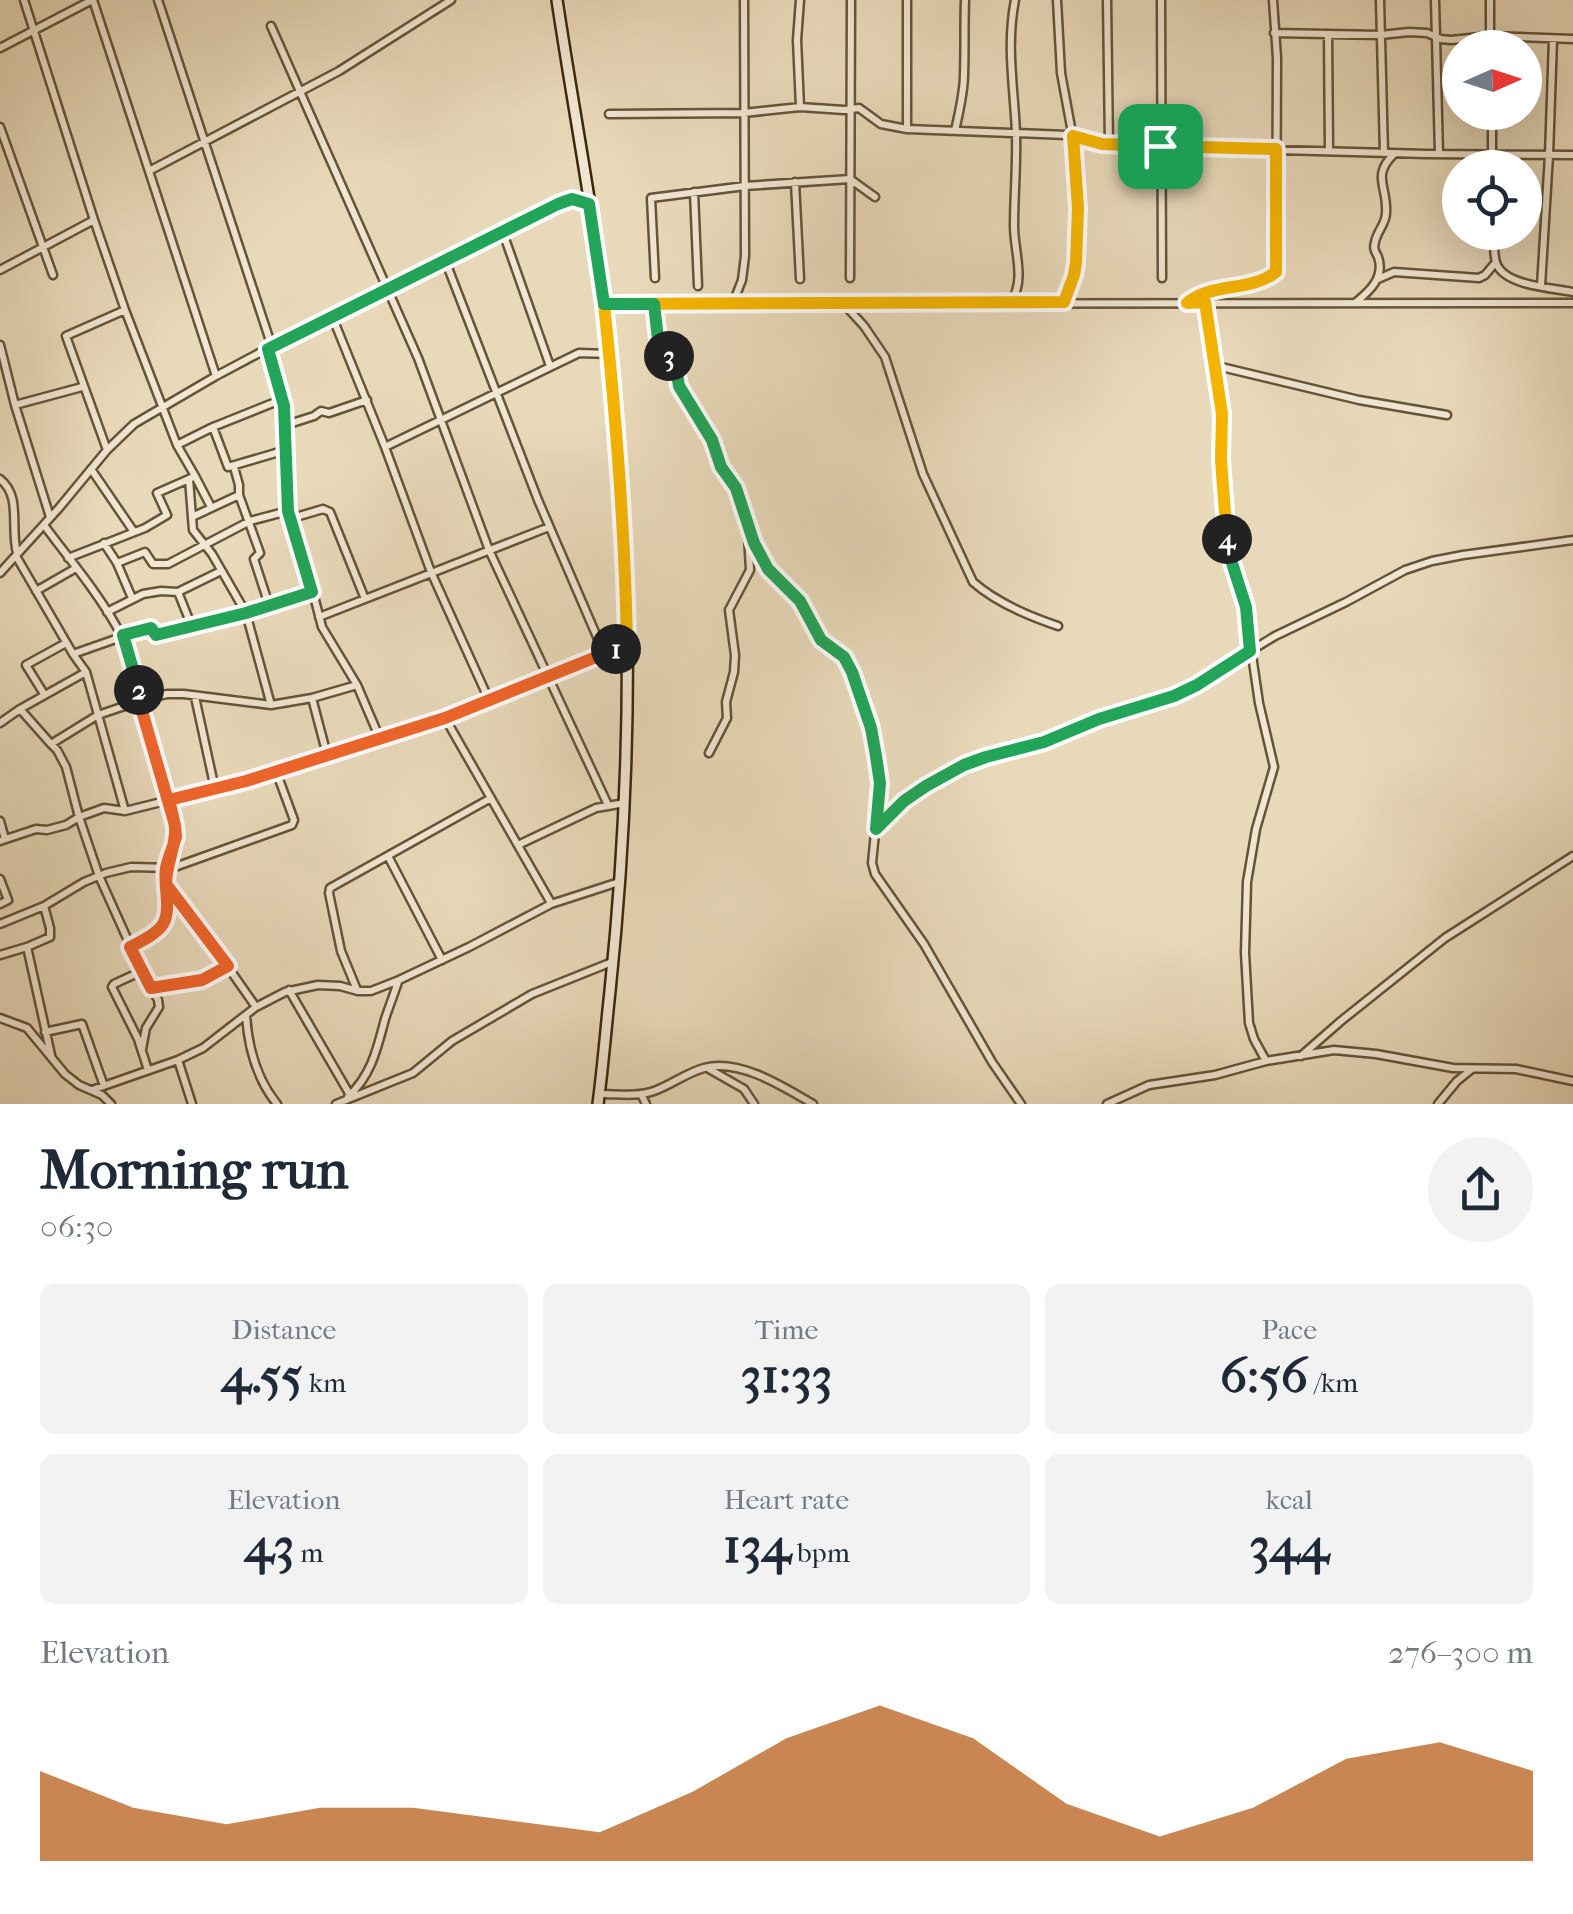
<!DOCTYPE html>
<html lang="en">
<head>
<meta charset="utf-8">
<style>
  body { margin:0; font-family:"IM FELL French Canon",serif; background:#f2f2f3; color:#1f2937; height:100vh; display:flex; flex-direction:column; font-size:38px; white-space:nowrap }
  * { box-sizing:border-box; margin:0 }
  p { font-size:32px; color:#747a83 }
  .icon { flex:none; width:55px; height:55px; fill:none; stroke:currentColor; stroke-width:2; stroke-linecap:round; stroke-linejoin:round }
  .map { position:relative; height:1104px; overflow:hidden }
  .sheet { display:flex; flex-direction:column; background:#fff; flex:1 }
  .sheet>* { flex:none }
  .needle { width:65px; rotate:87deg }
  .tools { position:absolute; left:1442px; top:30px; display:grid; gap:20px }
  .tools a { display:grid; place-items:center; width:100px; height:100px; border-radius:50%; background:#fff; box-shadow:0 10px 40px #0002; font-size:50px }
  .pin { position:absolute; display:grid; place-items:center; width:85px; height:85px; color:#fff; margin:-42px; border-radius:20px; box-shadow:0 5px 15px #0006 }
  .km { position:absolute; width:50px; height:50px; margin:-25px; border-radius:50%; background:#222; color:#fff; font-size:28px; line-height:50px; text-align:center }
  .round { display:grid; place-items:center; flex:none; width:105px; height:105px; border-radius:52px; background:#f2f2f3 }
  .headline { display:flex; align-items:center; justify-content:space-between; height:170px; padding:0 40px }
  h1 { font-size:55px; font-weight:700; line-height:75px }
  .stats { display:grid; grid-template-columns:repeat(3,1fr); gap:15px; height:170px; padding:10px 40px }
  .stats div { display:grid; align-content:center; border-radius:15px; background:#f2f2f3; text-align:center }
  .stats b { font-size:50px; font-weight:700 }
  .stats small { font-size:28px; font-weight:400 }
  .stats p { font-size:28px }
  .chart { height:280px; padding:20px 40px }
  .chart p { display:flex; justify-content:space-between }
  .chart svg { width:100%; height:180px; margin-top:10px; fill:#b45309; opacity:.7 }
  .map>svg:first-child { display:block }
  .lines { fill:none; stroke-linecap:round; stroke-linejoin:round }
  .street-casing { stroke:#665437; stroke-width:11 }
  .secondary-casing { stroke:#3b270b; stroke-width:14 }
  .street { stroke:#f0e6d2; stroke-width:6 }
  .secondary { stroke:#f0e6d2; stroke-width:9 }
  .split-1-casing { stroke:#fff; stroke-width:20 }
  .split-2-casing { stroke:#fff; stroke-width:20 }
  .split-3-casing { stroke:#fff; stroke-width:20 }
  .split-4-casing { stroke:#fff; stroke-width:20 }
  .split-5-casing { stroke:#fff; stroke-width:20 }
  .split-1 { stroke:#f5b400; stroke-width:12 }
  .split-2 { stroke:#f0652b; stroke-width:12 }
  .split-3 { stroke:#22a559; stroke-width:12 }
  .split-4 { stroke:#22a559; stroke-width:12 }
  .split-5 { stroke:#f5b400; stroke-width:12 }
</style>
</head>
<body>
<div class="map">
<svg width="1573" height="1104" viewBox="0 0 1573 1104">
  <rect width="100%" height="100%" fill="#e8d9ba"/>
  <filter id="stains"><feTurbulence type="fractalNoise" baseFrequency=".002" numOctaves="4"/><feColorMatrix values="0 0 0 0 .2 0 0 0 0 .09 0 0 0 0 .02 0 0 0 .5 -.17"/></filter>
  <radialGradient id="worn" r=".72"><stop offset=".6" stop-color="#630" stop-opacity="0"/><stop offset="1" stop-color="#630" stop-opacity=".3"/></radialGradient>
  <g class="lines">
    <defs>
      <path id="street" d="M 24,0 L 94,220 L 125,310 L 177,445 L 195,476 L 189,479 L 193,530 L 212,554 L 246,613 L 271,705
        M 93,0 L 216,376
        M 158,0 L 272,347
        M 1057,0 L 1061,73 L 1075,149 L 1078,208 L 1076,269 L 1063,303
        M 1107,0 L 1109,145
        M 1161,0 L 1162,278
        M 1380,0 L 1384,153
        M 1435,0 L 1439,154
        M 1490,0 L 1490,48
        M 271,26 L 418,358 L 489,550 L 608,805
        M 1274,33 L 1381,35 L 1409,32 L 1427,33 L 1441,39 L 1451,40 L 1490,36 L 1573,39
        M 1328,34 L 1329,151
        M 0,48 L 92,0
        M 800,107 L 797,40 L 800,0
        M 1492,112 L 1492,168
        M 609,114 L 744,113 L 800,107 L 844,110 L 859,108 L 881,124 L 907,129 L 1067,135 L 1102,145 L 1427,154 L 1573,155
        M 0,127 L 53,275
        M 907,129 L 907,0
        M 955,131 C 959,112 964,93 964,74 C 965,49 964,25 965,0
        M 149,171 L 339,71 L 451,0
        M 795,182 L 800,279
        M 694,192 L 698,286
        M 502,230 L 550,366
        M 1494,232 C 1494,242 1493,256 1497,265 C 1507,286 1553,288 1573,292
        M 445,260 L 538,500 L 604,653
        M 0,270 L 94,220
        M 655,278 L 651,198 L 745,186 L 850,179 L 875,197
        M 850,278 L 851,0
        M 1378,279 L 1394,272 L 1479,278 L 1485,275 L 1496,262
        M 1541,286 L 1549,155 L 1553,39
        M 1011,302 C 1026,279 1014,252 1014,226 C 1014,195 1017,164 1016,133 C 1014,87 1006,45 1015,0
        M 1187,302 C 1214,283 1252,291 1276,272 L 1277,58 L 1273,0
        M 1205,302 L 1222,415 L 1221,460 L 1228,544 L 1245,607 L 1259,703 L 1274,767 L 1256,829 L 1247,882 L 1245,953 L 1249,1023 L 1254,1039 L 1266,1061
        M 654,303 L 658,339 L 674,363 L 679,386 L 712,440 L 718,462 L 736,488 L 760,556 L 768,569 L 800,601 L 821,640 L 847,662 L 856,683 L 871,728 L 880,783 L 872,863 L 875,874 L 924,944 L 992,1062 L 1021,1104
        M 733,303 L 742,280 L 745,256 L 744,0
        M 843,303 L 864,326 L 885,357 L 923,474 L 973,582 C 997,603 1028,616 1058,626
        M 1355,303 C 1370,291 1385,277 1378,257 C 1375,251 1373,249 1375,242 C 1377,231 1386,224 1386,213 C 1388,187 1371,176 1394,154
        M 605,304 L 1573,303
        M 332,316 L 385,447 L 431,572 L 489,700
        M 0,345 L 15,405 L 50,517
        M 268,349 L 284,407 L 288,511 L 299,552 L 309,577 L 322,627 L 357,685 L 380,739
        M 1213,365 L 1359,400 L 1447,415
        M 15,405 L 82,387
        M 286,425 L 314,416 L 321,411 L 329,413 L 367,400
        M 213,427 L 228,467 L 286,450
        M 177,445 L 213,427 L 283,399
        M 385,447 L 579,353 L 610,354
        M 107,450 L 66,336 L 125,310
        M 234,467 L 239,485 L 239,494
        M 91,469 L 134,532
        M 195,476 L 211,507
        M 0,479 C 22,496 10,528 17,553
        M 192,517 L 239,495 L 260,553 L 254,559 L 269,605
        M 289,519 L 323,509 L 330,512 L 365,599
        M 44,525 C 85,581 140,638 142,711 L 175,825 C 177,843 167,856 166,873 C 165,889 171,909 164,923 C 158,934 141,941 130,947
        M 104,543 L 117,563 L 132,598
        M 16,556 L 73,654 L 147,628 L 151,628 L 157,635 L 246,613 L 312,592
        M 68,558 L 145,528 L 167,515 L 157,493 L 189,479
        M 117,563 L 145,552 L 153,564 L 168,564 L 250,521 L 288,511
        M 0,573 L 59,508 L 107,450 L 134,424 L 216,376 L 291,336 L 566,201 L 576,199 L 589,204
        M 36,591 L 76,568
        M 178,592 L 192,627
        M 107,612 L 143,594 L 161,591 L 178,592 L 221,571
        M 319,617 L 549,527
        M 73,654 L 86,672 L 125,811
        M 44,694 L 26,665 L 66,643
        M 195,697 L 215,789
        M 312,698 L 327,755
        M 20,709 L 86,672
        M 445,718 L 551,903
        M 0,723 L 20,709 L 51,744 L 98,715 L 142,700 L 167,694 L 184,694 L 271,705 L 312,698 L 357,685
        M 51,744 L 57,750 L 66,767 L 79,817 L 99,876 L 139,965 L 158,1000 L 159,1007 L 146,1028 L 142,1049
        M 709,753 L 727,718 L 726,702 L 734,672 L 735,655 L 729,610 L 750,570 L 748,536
        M 0,821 L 5,839
        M 877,828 L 904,801 L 951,771 L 986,757 L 1045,743 L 1099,719 L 1185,691 L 1275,636 L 1346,602 L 1405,570 L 1432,561 L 1463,555 L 1573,540
        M 0,841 L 36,829 L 47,830 L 66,825 L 79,817 L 104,808 L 125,811 L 246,781 L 445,718 L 627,645
        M 518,845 L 596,808 L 625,803
        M 388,856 L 442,960
        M 0,879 L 8,900 L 0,904
        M 167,887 L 202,930 L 256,1007
        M 0,924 L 44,906 L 84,882 L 106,873 L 131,867 L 172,868 L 292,825 L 294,820 L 276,771
        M 27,947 L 51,1055
        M 0,955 L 27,947 L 50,937 L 50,928 L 44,906
        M 142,971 L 114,984 L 112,987 L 138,1039 L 148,1070
        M 151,988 L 203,980 L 228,966
        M 289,990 L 350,1095
        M 357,990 L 341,951 L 329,893 L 330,888 L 491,798
        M 246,1015 C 248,1047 256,1078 277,1104
        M 0,1018 L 27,1028 L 65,1074 L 79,1085 L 102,1095 L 111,1104
        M 45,1032 L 82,1024 L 104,1086
        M 1301,1056 L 1341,1021 L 1445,938 L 1573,856
        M 178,1060 L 192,1104
        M 709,1069 L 744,1089 L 754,1104
        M 92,1090 L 178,1060 L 203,1048 L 256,1007 L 285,992 L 318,985 L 340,986 L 358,991 L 371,991 L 399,980 L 469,947 L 551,904 L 619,882
        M 600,1094 C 618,1094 637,1097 654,1091 C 671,1085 686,1073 704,1068 C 739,1058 784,1087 813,1104
        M 641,1094 L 646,1104
        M 348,1097 C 372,1074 377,1049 385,1019 C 389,1007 394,994 398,982
        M 336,1104 L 413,1073 L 452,1041 L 532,994 L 612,962
        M 1107,1104 L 1149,1085 L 1215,1075 L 1266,1061 L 1334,1050 L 1376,1054 L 1453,1068 L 1516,1069 L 1573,1081
        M 1438,1104 L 1457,1081 L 1472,1069"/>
      <path id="secondary" d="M 557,0 C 572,100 591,200 604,300 C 634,529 634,762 610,991 C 606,1028 603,1066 598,1104"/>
    </defs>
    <!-- street casing -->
    <use href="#street" class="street-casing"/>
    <!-- secondary casing -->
    <use href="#secondary" class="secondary-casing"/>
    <!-- street -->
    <use href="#street" class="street"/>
    <!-- secondary -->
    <use href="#secondary" class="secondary"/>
  </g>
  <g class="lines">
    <defs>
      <path id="split-1" d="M 616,649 L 627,645 C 625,530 616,417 604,304 L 1064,302 L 1074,275 L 1076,263 L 1078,208 L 1073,136 L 1102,144 L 1160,146"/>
      <path id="split-2" d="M 139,690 L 142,711 L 175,825 C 177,845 166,863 166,884 L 228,966 L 202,980 L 151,988 L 130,947 C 140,942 157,934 163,924 C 172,909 163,885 166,868 C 168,858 173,847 176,837 C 176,825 172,813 169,800 L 246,781 L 445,718 L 616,649"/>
      <path id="split-3" d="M 139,690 L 123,635 L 151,628 L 156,635 L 246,613 L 312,592 L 288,511 L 284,406 L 268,349 L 558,204 L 572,199 L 589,204 L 604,304 L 654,304 L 658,339 L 669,356"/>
      <path id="split-4" d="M 669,356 L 676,368 L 679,386 L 712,440 L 721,467 L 736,488 L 754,543 L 768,569 L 800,601 L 821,640 L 844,657 L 852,672 L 871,728 L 876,756 L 880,783 L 876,829 L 904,801 L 926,786 L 964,765 L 986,757 L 1044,742 L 1099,719 L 1174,696 L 1197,685 L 1250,651 L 1246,607 L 1232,563 L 1227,539"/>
      <path id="split-5" d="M 1160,146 L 1276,149 L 1276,272 C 1251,292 1212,282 1187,303 L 1205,302 L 1222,414 L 1221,460 L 1227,539"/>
    </defs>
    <!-- split-1 casing -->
    <use href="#split-1" class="split-1-casing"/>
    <!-- split-2 casing -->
    <use href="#split-2" class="split-2-casing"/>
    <!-- split-3 casing -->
    <use href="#split-3" class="split-3-casing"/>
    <!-- split-4 casing -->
    <use href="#split-4" class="split-4-casing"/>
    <!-- split-5 casing -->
    <use href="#split-5" class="split-5-casing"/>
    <!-- split-1 -->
    <use href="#split-1" class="split-1"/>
    <!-- split-2 -->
    <use href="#split-2" class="split-2"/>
    <!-- split-3 -->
    <use href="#split-3" class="split-3"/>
    <!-- split-4 -->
    <use href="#split-4" class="split-4"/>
    <!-- split-5 -->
    <use href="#split-5" class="split-5"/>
  </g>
  <rect width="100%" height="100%" filter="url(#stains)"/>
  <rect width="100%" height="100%" fill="url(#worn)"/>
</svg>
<div class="tools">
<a><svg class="needle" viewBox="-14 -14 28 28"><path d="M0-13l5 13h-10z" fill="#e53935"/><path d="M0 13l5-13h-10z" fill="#747a83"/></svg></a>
<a><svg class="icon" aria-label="locate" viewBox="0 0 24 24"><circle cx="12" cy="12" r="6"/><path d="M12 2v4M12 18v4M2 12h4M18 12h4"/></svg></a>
</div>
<div class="pin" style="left:1160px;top:146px;background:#1e9e55"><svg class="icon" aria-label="arrive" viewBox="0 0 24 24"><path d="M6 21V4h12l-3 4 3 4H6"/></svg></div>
<b class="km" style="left:616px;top:649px">1</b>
<b class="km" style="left:139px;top:690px">2</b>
<b class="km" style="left:669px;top:356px">3</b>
<b class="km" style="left:1227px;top:539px">4</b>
</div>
<section class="sheet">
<div class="headline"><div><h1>Morning run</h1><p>06:30</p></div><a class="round"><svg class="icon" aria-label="share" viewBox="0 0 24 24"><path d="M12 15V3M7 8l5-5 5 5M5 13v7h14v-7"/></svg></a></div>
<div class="stats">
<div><p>Distance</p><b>4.55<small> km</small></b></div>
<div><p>Time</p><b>31:33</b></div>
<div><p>Pace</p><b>6:56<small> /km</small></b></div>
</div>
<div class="stats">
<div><p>Elevation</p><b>43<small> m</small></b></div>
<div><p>Heart rate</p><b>134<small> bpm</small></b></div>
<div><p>kcal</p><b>344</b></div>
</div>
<div class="chart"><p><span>Elevation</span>276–300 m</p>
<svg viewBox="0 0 160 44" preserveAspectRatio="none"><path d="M0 44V22L10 31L20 35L30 31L40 31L50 34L60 37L70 27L80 14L90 6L100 14L110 30L120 38L130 31L140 19L150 15L160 22V44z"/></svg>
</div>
</section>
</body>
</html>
